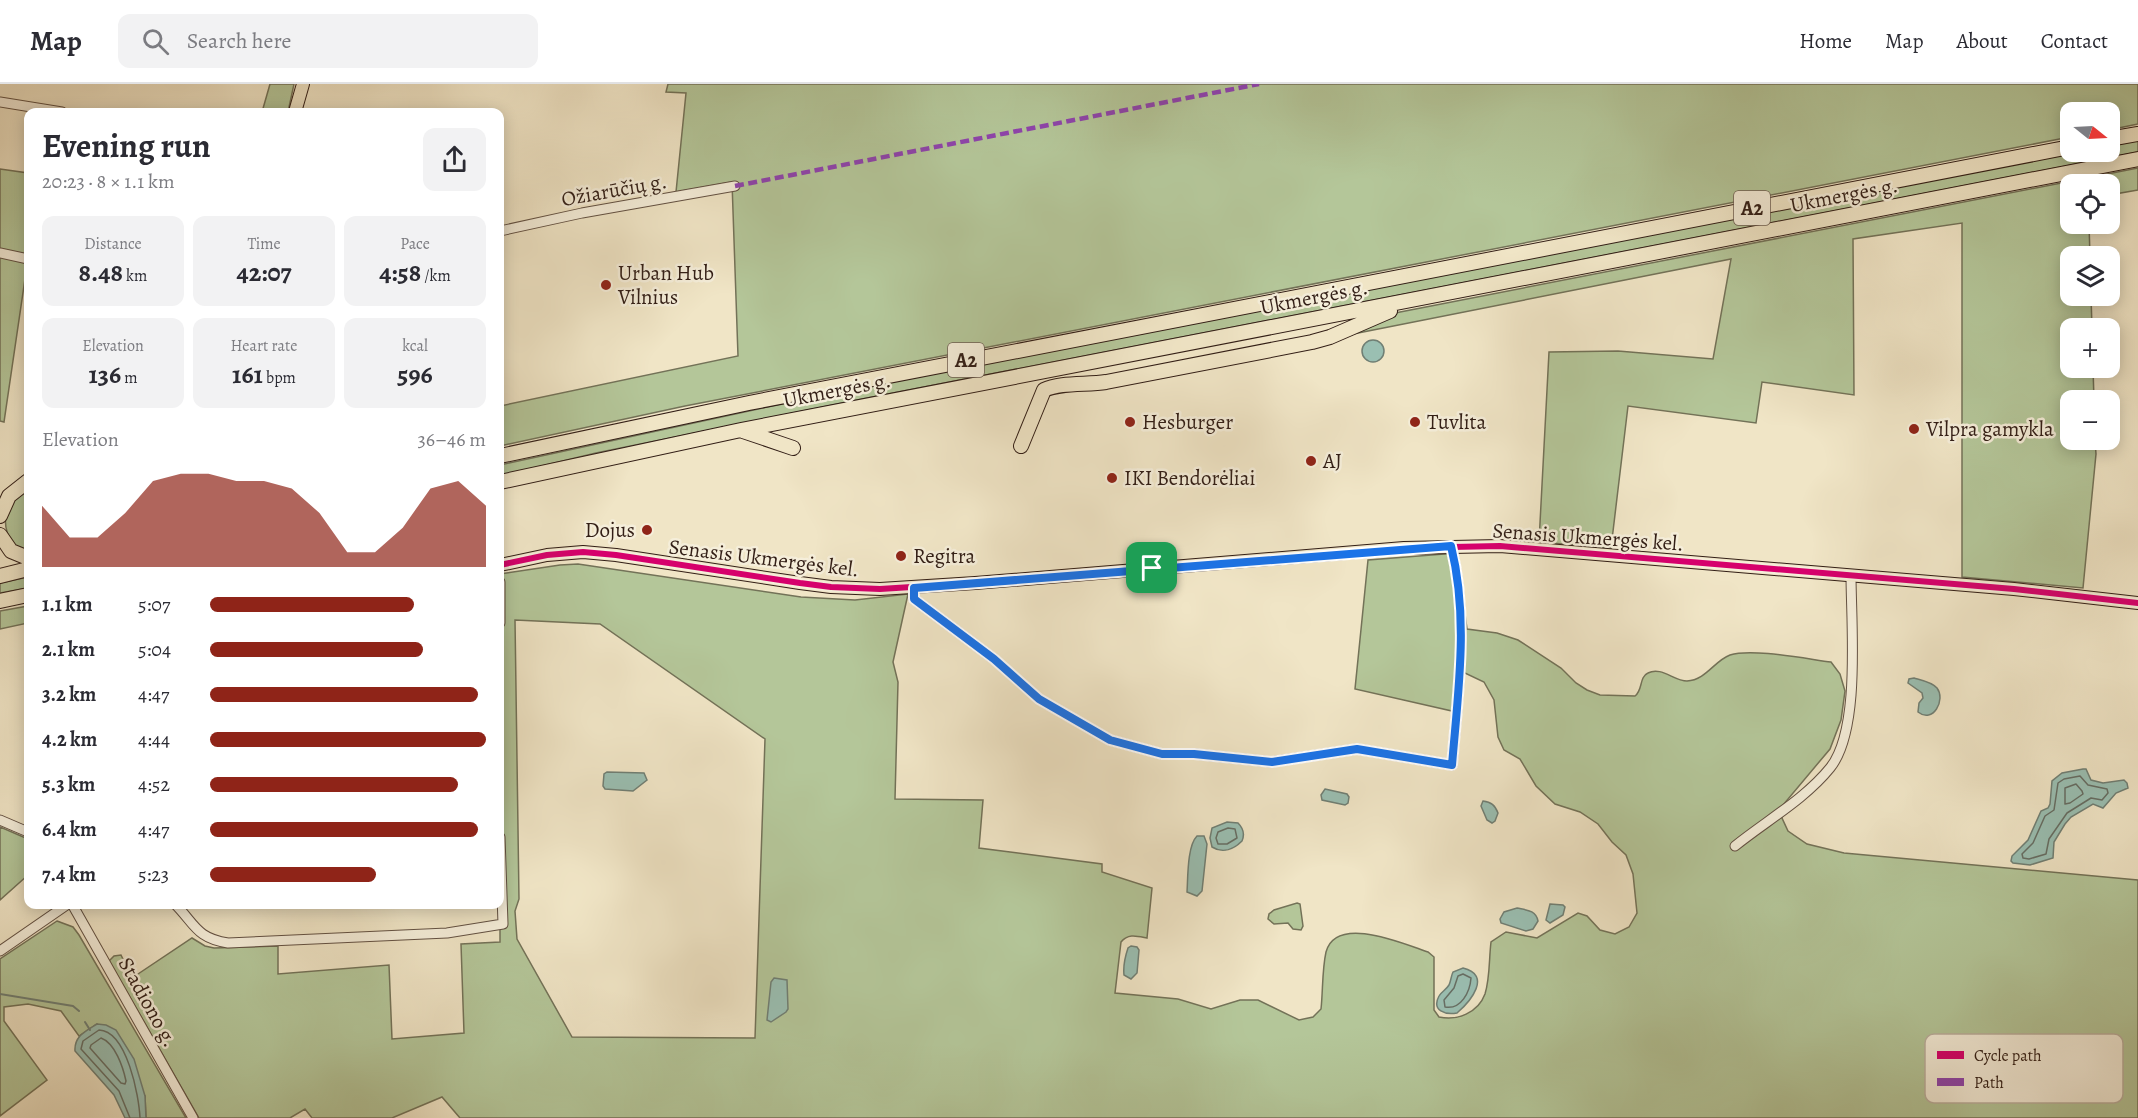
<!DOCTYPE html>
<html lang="en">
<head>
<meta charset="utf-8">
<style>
  body { margin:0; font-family:Alegreya,serif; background:#f2f2f3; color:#2b2b33; height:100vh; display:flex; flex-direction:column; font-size:22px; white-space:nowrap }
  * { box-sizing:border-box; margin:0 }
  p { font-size:20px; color:#7c7c81 }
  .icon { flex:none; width:33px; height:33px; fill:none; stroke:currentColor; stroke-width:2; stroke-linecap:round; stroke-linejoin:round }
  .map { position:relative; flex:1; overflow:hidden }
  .drawer { position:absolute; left:24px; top:24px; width:480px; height:801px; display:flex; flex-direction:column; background:#fff; border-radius:12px; box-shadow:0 3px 15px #0003 }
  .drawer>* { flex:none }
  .needle { width:39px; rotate:108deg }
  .buttons { position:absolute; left:2060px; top:18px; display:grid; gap:12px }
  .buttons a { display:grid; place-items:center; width:60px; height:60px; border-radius:12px; background:#fff; box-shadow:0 3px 15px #0003; font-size:30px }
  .pin { position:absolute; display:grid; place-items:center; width:51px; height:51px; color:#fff; margin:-26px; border-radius:12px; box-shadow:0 3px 9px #0006 }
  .round { display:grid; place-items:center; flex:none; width:63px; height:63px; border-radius:12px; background:#f2f2f3 }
  .head { display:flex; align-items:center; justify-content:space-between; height:102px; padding:0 18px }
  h1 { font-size:33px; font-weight:600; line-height:45px }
  .figures { display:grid; grid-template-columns:repeat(3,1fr); gap:9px; height:102px; padding:6px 18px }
  .figures div { display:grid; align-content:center; border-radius:12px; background:#f2f2f3; text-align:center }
  .figures b { font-size:26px; font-weight:600 }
  .figures small { font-size:16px; font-weight:400 }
  .figures p { font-size:16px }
  .chart { height:168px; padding:12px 18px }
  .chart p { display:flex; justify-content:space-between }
  .chart svg { width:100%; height:108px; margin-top:6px; fill:#8f2418; opacity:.7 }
  ul { padding:0 18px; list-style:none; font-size:20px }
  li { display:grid; grid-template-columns:96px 72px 1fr; align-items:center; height:45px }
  li i { height:15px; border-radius:8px; background:#8f2418 }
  header { display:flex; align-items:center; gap:36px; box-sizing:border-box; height:84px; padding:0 30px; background:#fff; border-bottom:2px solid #e1e1e2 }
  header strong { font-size:28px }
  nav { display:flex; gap:33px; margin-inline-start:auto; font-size:21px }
  .search { width:420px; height:54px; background:#f2f2f3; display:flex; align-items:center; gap:15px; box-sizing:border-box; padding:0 21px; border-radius:12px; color:#7c7c81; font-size:22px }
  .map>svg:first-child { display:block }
  .green { fill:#b4c699; stroke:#737258; stroke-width:1.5; fill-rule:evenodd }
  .water { fill:#9abfb2; stroke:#707f74; stroke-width:1.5 }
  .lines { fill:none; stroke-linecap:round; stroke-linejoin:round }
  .shore { stroke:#666e64; stroke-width:1.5 }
  .stream { stroke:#707f74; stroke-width:2 }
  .minor-casing { stroke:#625042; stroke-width:11 }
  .major-casing { stroke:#321e16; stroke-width:14 }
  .highway-casing { stroke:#321e16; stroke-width:16 }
  .minor { stroke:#f5eeda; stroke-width:9 }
  .major { stroke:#f0e5c6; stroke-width:12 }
  .highway { stroke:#f0e5c6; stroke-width:14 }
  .quiet { stroke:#8e44ad; stroke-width:4.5; stroke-dasharray:9 4.5; stroke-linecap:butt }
  .cycleway-casing { stroke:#f5eeda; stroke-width:10 }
  .cycleway { stroke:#d6006c; stroke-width:6 }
  .route-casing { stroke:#fff; stroke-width:12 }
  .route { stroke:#1a73e8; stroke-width:8 }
  .poi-dot { fill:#8f2418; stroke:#f5eeda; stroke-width:2 }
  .labels { text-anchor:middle; stroke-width:5; stroke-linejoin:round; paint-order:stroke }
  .shield { fill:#f5eeda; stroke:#6c5c51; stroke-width:1.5 }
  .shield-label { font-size:20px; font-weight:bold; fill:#321e16 }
  .street-label { font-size:21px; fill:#321e16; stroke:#f5eeda }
  .poi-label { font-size:21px; fill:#321e16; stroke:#f5eeda; text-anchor:start }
  .key { fill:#f5eeda; stroke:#bab09f; stroke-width:1.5 }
  .key-label { font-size:16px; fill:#321e16 }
</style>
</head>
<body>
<header>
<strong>Map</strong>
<div class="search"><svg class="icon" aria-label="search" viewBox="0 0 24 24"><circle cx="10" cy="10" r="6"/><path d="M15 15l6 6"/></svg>Search here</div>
<nav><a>Home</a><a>Map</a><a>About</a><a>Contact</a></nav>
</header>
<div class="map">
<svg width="2138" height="1034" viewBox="0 0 2138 1034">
  <rect width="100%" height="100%" fill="#f0e5c6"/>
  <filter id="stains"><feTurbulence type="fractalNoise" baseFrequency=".00333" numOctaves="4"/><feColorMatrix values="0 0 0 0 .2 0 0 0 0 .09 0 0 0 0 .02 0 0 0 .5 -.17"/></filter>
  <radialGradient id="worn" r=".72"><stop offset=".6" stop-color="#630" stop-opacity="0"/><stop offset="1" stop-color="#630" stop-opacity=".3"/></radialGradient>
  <!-- green -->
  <path class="green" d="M 270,0 L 294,0 L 288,28 L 262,28 Z
    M 668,0 L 2138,0 L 2138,40 L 2109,46 L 2109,28 L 2070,28 L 2070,53 L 685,322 L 500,362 L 500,322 L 738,272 L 732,98 L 676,108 L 686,9 L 666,8 Z
    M 2138,56 L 2138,68 L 862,315 L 596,369 L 500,392 L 500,381 L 859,303 L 2079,68 L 2109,68 L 2109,61 Z
    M 2138,84 L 2138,106 L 2109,111 L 2109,100 L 2070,100 L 2070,140 L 2089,140 L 2090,172 L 2070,172 L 2070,212 L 2091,212 L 2092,244 L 2070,244 L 2070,284 L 2093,284 L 2094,316 L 2070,316 L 2070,356 L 2095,356 L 2096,370 L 2083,504 L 1962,493 L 1962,139 L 1853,155 L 1854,311 L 1762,298 L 1756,339 L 1628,322 L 1611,464 L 1539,458 L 1549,268 L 1618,267 L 1713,275 L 1731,175 L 1348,251 L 1395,229 Z
    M 0,85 L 28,89 L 28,184 L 25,195 L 4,338 L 0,337 Z
    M 28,403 L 28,469 C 7,461 0,440 10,419 C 14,413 23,408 28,403 Z
    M 1457,469 L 1467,545 L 1497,549 L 1518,556 L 1561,584 L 1576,599 L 1587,606 L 1600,611 L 1635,612 C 1643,606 1639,593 1648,589 C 1661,582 1674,597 1687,597 C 1706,596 1714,577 1730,571 C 1752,564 1807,575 1831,578 L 1840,590 L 1845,607 L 1841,636 L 1830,665 L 1783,721 L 1782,734 L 1788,747 L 1807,760 L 1844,769 L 2138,796 L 2138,1034 L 460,1034 L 442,1013 L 392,1034 L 312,1034 L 305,1025 L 290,1034 L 199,1034 L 109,877 L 114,872 L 121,871 L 132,894 L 192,854 L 205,862 L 214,864 L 278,862 L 278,890 L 389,881 L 392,955 L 464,949 L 461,860 L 500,858 L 500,490 L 560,481 L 578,480 L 801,513 L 855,516 L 908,510 L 893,578 L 898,598 L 895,715 L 983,716 L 979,764 L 1102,780 L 1102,788 L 1152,804 L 1147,854 C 1137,852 1128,849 1121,858 L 1115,909 L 1178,915 L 1211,925 L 1240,916 L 1258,916 L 1299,936 L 1313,933 L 1321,925 C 1323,907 1322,886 1326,868 C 1336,830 1404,860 1428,868 L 1434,873 L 1434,926 L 1439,933 C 1457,937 1478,929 1485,910 C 1490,894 1489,874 1491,858 L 1506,848 L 1537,854 L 1578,829 L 1587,832 L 1600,846 L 1615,850 L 1629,843 L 1637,829 L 1633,790 L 1626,771 L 1612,758 L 1598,740 L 1580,728 L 1555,720 L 1536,702 L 1520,675 L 1504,666 L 1498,653 L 1494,616 L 1484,598 L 1465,589 L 1456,588 L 1452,627 L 1355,605 L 1368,476 ZM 515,536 L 600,540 L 765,655 L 755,954 L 572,953 L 517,855 L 515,827 L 519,815 Z
    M 28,493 L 28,504 L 0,509 L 0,499 Z
    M 28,522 L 28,539 L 0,545 L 0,527 Z
    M 0,743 L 28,755 L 28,791 L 0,816 Z
    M 1297,819 L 1300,820 L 1303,842 L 1301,846 L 1293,845 L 1288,839 L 1274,840 L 1268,835 L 1269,830 L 1274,826 Z
    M 57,837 L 73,843 L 79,851 L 186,1034 L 146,1034 L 145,1012 L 97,940 L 79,952 L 61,927 L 28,920 L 4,923 L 4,937 L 47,996 L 0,1032 L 0,875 Z"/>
  <!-- water -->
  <path class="water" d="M1362 267a11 11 0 1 1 22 0a11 11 0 1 1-22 0Z
    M 1914,594 C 1921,596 1932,598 1937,604 C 1946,616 1933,640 1918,628 L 1919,619 L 1923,614 L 1922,609 L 1908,599 L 1909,595 Z
    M 2083,685 L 2086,685 L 2091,696 L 2103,699 L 2124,696 L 2127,699 L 2128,704 L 2116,709 L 2103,724 L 2093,720 L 2071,733 L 2065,740 L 2054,758 L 2053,774 L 2030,781 L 2013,779 L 2011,777 L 2012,772 L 2028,756 L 2041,727 L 2048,724 L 2050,720 L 2052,697 L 2062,689 Z
    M 607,688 L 644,689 L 647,696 L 633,707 L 605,705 L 603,702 L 604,690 Z
    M 1325,705 L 1347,710 L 1349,713 L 1348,719 L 1345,721 L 1322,716 L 1321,711 Z
    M 1483,717 C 1491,718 1495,721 1498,729 L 1495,737 L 1492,739 L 1487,736 L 1481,722 Z
    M 1227,738 L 1238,739 C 1243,744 1245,750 1242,757 C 1234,765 1223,770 1212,763 L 1210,754 L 1212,744 Z
    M 1197,752 L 1204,752 L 1207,760 L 1202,807 L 1197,812 L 1187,808 C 1188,794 1187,762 1197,752 Z
    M 1550,820 L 1563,821 L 1565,823 L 1563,831 L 1550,839 L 1546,836 Z
    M 1517,824 C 1526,826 1536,826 1538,837 L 1533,845 L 1526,847 L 1501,839 L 1500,835 L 1504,828 Z
    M 1131,862 L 1137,863 L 1139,866 L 1137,889 L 1131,895 L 1124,891 C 1123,882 1125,873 1128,864 Z
    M 1463,884 C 1492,891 1471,917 1457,929 C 1446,931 1431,927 1439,912 C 1441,908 1446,906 1449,901 C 1451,897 1451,892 1453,888 Z
    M 774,894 L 787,896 L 788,925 L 786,928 L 771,938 L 767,936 L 771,898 Z
    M 97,940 L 106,941 L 116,946 L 134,975 L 145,1012 L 146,1034 L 125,1034 L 114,1011 L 75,967 C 74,952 86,947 97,940 Z"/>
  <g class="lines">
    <!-- shore -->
    <path class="shore" d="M 2080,692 L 2088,701 L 2107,705 L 2108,709 L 2102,716 L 2091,714 L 2067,729 L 2049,755 L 2046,770 L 2029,775 L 2023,774 L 2022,770 L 2033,759 L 2045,732 L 2054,726 L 2058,699 L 2064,695 Z
      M 2076,700 L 2082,707 L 2083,710 L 2070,719 L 2065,720 L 2065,704 Z
      M 1228,744 L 1235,745 L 1237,754 L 1227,760 L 1218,760 L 1216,754 L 1218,748 Z
      M 1463,890 L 1471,894 C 1470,908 1461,926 1445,923 L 1444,916 L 1454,904 L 1458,892 Z
      M 101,954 C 115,959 123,983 126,997 L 125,1000 L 121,999 L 90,964 L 91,961 Z
      M 130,1034 L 119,1007 L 81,965 L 83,957 L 99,946 C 127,947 139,1012 140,1034"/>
    <!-- stream -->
    <path class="stream" d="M 0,910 L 73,922 L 79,927
      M 85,938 L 90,946"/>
    <defs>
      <path id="minor" d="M 0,18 L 62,28
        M 500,147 L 582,129 L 735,102
        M 0,169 L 28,175
        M 500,498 L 500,539
        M 914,504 L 914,515 L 994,575 L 1039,615 L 1110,656 L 1162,670 L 1194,670 L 1271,678 L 1357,665 L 1452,681 C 1458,608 1469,534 1451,462
        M 0,736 L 28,748
        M 1735,762 C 1766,737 1805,715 1830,684 C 1861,646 1851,540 1851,491
        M 72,820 L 193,1034
        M 175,820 C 195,840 196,854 228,859 L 447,849 L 503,840 L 500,753
        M 0,867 L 68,820"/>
      <path id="major" d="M 295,28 L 303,0
        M 500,481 L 547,471 L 583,468 L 616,471 L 800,499 L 831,503 L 880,505 L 975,499 L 1404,464 L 1500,462 L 2014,505 L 2138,519"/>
      <path id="highway" d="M 2109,55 L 2138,50
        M 743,347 L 793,364
        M 1021,362 L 1044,306 C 1060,298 1087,301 1106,298 L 1312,258 L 1330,253 L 1390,227
        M 500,372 L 749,319 L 2070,63
        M 500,398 L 741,346 L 2138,75
        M 0,432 L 9,412 L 28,397
        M 0,451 L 11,467 L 28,474
        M 0,492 L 28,485
        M 0,517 L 28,511"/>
    </defs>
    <!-- minor casing -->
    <use href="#minor" class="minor-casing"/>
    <!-- major casing -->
    <use href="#major" class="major-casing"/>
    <!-- highway casing -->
    <use href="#highway" class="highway-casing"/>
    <!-- minor -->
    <use href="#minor" class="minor"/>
    <!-- major -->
    <use href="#major" class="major"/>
    <!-- highway -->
    <use href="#highway" class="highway"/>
    <!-- quiet -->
    <path class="quiet" d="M 735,102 L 1259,0"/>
    <defs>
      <path id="cycleway" d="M 500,481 L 547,471 L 583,468 L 616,471 L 800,499 L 831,503 L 880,505 L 975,499 L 1404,464 L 1500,462 L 2014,505 L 2138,519
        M 914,504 L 914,515 L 994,575 L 1039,615 L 1110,656 L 1162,670 L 1194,670 L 1271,678 L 1357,665 L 1452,681 C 1458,608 1469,534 1451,462"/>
    </defs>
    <!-- cycleway casing -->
    <use href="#cycleway" class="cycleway-casing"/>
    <!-- cycleway -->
    <use href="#cycleway" class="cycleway"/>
  </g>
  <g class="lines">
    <defs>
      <path id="route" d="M 1451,462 C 1469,534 1458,608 1452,681 L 1357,665 L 1272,678 L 1194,670 L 1162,670 L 1110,656 L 1039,615 L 994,575 L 914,515 L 914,504 Z"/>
    </defs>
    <!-- route casing -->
    <use href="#route" class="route-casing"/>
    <!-- route -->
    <use href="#route" class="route"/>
  </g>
  <!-- markers -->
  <g class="poi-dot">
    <circle cx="606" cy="201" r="6"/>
    <circle cx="1130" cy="338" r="6"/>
    <circle cx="1415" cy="338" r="6"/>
    <circle cx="1914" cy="345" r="6"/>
    <circle cx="1311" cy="377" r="6"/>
    <circle cx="1112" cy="394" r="6"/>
    <circle cx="647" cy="446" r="6"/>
    <circle cx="901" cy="472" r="6"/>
  </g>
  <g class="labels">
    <!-- shield labels -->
    <g class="shield">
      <rect x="1734" y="107" width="36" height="34" rx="4.5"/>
      <rect x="948" y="259" width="36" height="34" rx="4.5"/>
    </g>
    <g class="shield-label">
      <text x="1752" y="131">A2</text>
      <text x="966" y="283">A2</text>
    </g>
    <!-- street labels -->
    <g class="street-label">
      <text transform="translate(614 106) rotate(-10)" y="7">Ožiarūčių g.</text>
      <text transform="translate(1844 111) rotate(-11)" y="7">Ukmergės g.</text>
      <text transform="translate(1314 213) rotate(-11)" y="7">Ukmergės g.</text>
      <text transform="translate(837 306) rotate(-11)" y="7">Ukmergės g.</text>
      <text transform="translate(1588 453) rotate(4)" y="7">Senasis Ukmergės kel.</text>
      <text transform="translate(764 474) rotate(7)" y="7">Senasis Ukmergės kel.</text>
      <text transform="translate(148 918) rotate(61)" y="7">Stadiono g.</text>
    </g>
    <!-- poi labels -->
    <g class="poi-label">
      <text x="618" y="196">Urban Hub<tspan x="618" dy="24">Vilnius</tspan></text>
      <text x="1142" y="345">Hesburger</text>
      <text x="1427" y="345">Tuvlita</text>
      <text x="1926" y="352">Vilpra gamykla</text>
      <text x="1323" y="384">AJ</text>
      <text x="1124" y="401">IKI Bendorėliai</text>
      <text x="635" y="453" text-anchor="end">Dojus</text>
      <text x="913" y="479">Regitra</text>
    </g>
  </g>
  <!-- legend -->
  <rect x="1925" y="950" width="198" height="69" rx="9" class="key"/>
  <rect x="1937" y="967" width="27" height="8" fill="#d6006c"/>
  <rect x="1937" y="994" width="27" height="8" fill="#8e44ad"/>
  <g class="key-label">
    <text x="1974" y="977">Cycle path</text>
    <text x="1974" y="1004">Path</text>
  </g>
  <rect width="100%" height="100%" filter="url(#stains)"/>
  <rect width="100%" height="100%" fill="url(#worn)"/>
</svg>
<div class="buttons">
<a><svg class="needle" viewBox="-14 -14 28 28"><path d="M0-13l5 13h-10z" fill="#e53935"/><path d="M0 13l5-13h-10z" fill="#7c7c81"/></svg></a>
<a><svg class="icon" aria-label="locate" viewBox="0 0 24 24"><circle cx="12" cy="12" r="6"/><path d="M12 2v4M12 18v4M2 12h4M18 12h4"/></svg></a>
<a><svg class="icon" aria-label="layers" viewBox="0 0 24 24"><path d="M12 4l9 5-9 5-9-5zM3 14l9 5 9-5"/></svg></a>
<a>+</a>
<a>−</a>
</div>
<div class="pin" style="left:1152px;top:484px;background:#1e9e55"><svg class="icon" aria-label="arrive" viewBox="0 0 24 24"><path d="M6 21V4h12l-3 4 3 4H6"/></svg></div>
<section class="drawer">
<div class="head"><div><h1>Evening run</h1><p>20:23 · 8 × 1.1 km</p></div><a class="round"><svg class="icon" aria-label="share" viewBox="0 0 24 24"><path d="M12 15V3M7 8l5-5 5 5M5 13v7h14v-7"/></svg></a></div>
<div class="figures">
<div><p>Distance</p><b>8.48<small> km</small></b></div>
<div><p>Time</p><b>42:07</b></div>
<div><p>Pace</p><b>4:58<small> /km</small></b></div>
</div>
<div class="figures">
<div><p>Elevation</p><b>136<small> m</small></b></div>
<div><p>Heart rate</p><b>161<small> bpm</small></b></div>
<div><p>kcal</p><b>596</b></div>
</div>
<div class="chart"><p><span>Elevation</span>36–46 m</p>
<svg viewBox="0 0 160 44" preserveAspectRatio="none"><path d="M0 44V19L10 32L20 32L30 22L40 9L50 6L60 6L70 9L80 9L90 12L100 22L110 38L120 38L130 28L140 12L150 9L160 19V44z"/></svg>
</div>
<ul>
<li><b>1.1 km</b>5:07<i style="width:74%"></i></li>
<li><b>2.1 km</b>5:04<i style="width:77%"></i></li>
<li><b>3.2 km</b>4:47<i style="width:97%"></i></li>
<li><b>4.2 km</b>4:44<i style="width:100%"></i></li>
<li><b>5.3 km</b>4:52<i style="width:90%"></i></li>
<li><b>6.4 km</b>4:47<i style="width:97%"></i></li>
<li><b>7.4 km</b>5:23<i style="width:60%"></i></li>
</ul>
</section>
</div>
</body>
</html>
